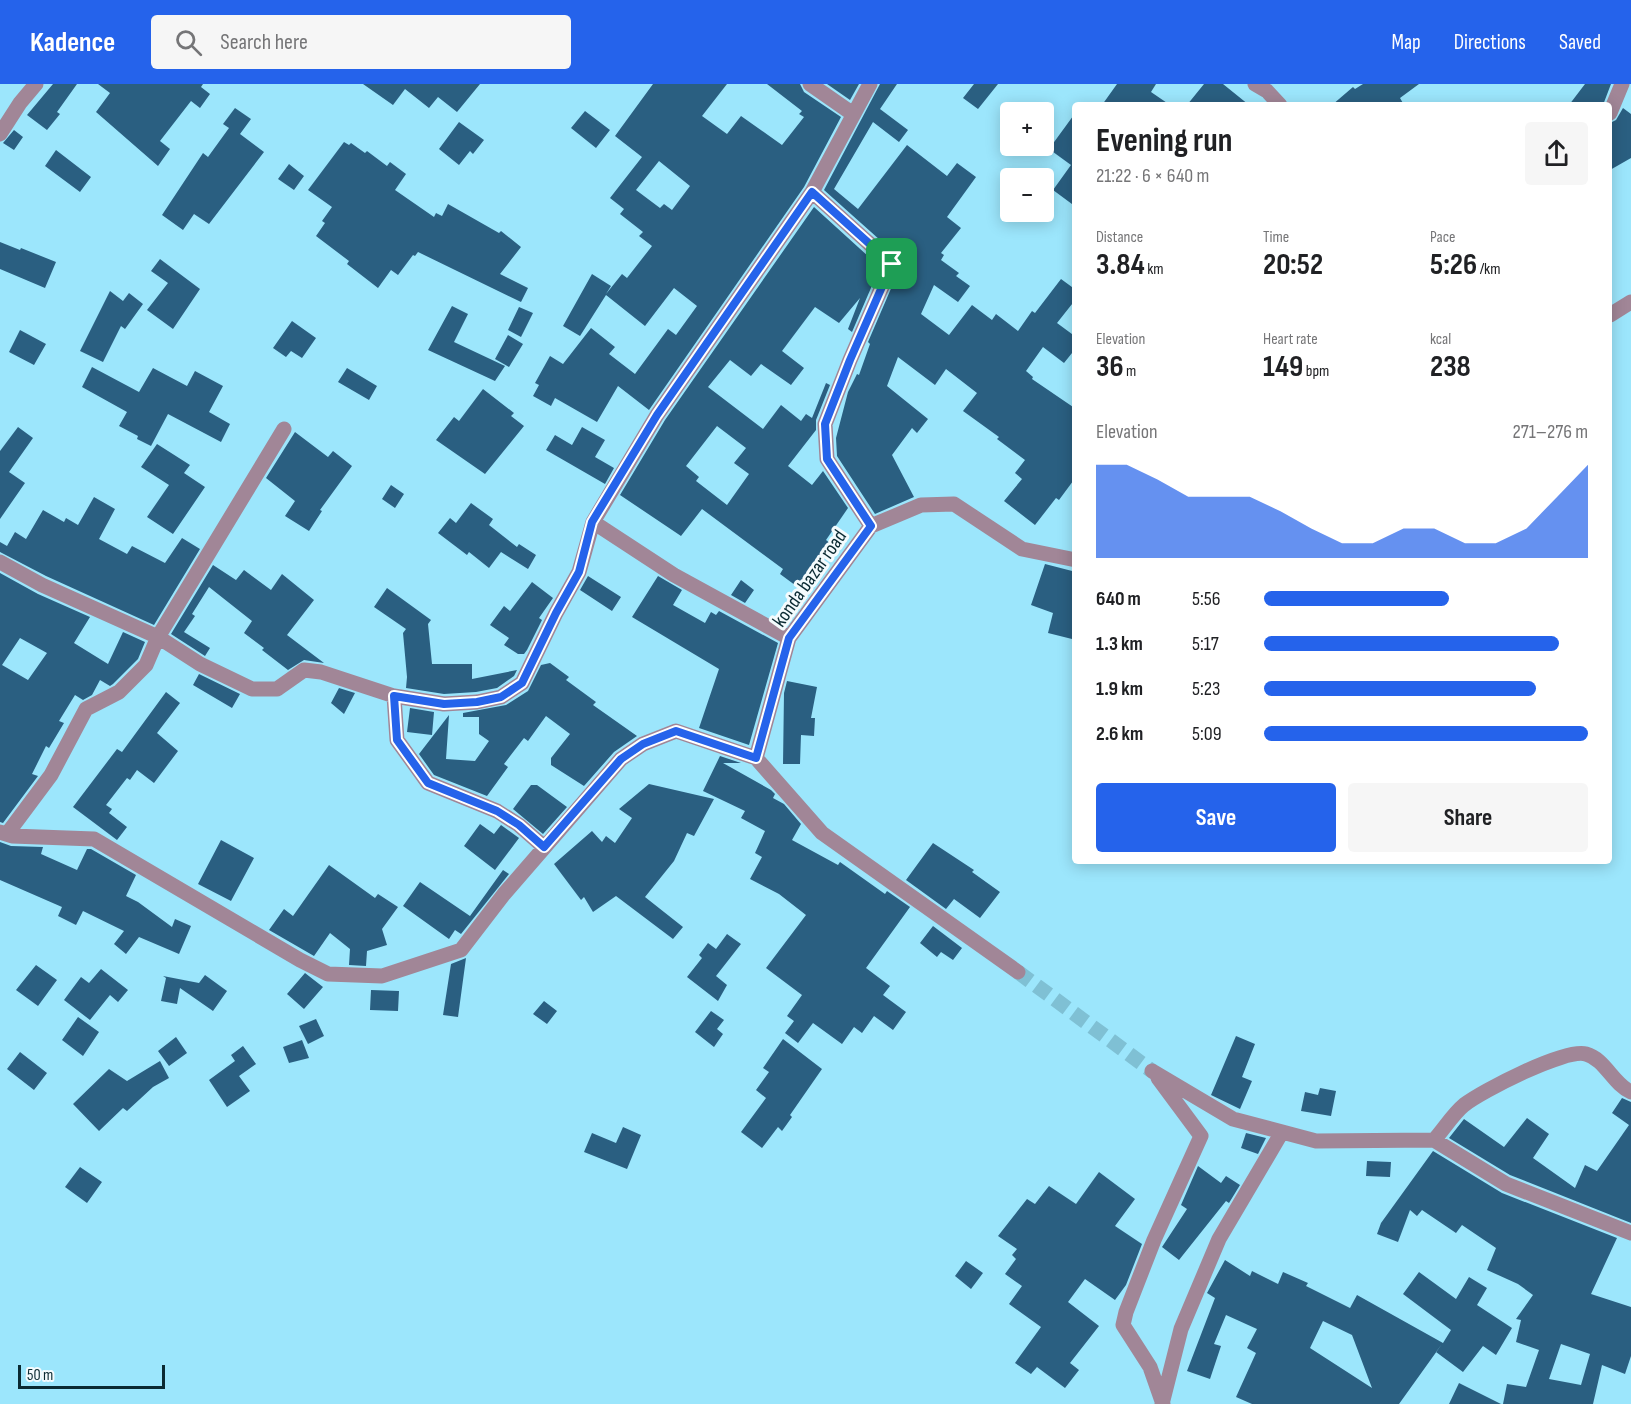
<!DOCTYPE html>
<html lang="en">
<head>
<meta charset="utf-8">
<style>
  body { margin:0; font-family:"Sofia Sans Condensed",sans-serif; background:#f6f6f6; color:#202124; height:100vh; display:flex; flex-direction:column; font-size:22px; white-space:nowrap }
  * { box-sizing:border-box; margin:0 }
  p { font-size:20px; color:#757577 }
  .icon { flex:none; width:33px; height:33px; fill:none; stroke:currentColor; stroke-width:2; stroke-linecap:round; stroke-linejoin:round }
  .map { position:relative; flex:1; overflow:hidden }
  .sheet { position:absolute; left:1072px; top:18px; width:540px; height:762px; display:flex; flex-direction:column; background:#fff; border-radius:6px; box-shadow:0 3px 15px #0003 }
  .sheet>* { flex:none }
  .fabs { position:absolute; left:1000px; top:18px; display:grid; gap:12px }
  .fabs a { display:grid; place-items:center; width:54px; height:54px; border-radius:6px; background:#fff; box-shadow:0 3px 15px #0003; font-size:30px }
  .scale { position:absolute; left:18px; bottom:15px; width:147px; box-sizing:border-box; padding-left:6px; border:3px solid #0a2a32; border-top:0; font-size:16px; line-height:21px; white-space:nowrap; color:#0a2a32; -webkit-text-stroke:4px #f4fbfd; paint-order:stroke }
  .pin { position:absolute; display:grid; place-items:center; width:51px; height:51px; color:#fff; margin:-26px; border-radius:12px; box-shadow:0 3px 9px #0006 }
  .round { display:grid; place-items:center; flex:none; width:63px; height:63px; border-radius:6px; background:#f6f6f6 }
  .summary { display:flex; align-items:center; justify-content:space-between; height:102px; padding:0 24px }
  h1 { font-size:33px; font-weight:700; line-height:45px }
  .stats { display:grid; grid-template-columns:repeat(3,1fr); gap:9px; height:102px; padding:6px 24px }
  .stats div { display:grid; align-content:center }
  .stats b { font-size:30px; font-weight:700 }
  .stats small { font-size:16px; font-weight:400 }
  .stats p { font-size:16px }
  .chart { height:168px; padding:12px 24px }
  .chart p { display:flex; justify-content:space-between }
  .chart svg { width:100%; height:108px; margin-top:6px; fill:#2563eb; opacity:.7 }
  .cta { display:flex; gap:12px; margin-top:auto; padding:12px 24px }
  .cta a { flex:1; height:69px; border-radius:6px; background:#2563eb; color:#fff; font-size:24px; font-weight:700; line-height:69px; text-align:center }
  .cta a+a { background:#f6f6f6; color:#202124 }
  ul { padding:0 24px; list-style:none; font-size:20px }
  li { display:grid; grid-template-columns:96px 72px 1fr; align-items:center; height:45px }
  li i { height:15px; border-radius:8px; background:#2563eb }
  header { display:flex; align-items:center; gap:36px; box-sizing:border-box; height:84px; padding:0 30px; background:#2563eb; color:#fff }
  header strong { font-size:28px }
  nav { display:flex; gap:33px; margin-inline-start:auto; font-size:21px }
  .search { width:420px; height:54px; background:#f6f6f6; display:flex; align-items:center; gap:15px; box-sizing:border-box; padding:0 21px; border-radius:6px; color:#757577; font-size:22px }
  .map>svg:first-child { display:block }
  .building { fill:#2a5f81; fill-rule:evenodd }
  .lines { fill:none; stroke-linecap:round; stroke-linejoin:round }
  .minor-tunnel { stroke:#7fc0d4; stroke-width:15; stroke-dasharray:15 8; stroke-linecap:butt }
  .minor { stroke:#a18697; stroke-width:15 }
  .route-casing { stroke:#fff; stroke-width:12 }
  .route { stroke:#2563eb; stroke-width:8 }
  .labels { text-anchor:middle; stroke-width:6; stroke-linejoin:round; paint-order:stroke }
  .street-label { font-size:20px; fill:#0a2a32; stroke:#f4fbfd }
</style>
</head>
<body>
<header>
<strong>Kadence</strong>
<div class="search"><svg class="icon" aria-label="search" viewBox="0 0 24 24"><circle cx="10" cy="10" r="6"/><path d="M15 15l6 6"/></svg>Search here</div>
<nav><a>Map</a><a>Directions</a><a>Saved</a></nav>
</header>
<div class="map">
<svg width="1631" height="1320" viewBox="0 0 1631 1320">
  <rect width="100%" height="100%" fill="#9ce6fc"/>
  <!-- building -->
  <path class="building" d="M 53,0 L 77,0 L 57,28 L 60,30 L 47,46 L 27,31 Z
    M 98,0 L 203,0 L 201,3 L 210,10 L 200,24 L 191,17 L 160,57 L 170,65 L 158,82 L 96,28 L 110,9 Z
    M 363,0 L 480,0 L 457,28 L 438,13 L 429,24 L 405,5 L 393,21 Z
    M 653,0 L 727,0 L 702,32 L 727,50 L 741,32 L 782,61 L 804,33 L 799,30 L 802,27 L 767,0 L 800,0 L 804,8 L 841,33 L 804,103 L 649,326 L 618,302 L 597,338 L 555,314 L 551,322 L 533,312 L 539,301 L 535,299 L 550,272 L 563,280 L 591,244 L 615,263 L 609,270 L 635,290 L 668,245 L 676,251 L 697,222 L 674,204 L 645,242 L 606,211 L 580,252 L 563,242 L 592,190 L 611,202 L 606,210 L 622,190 L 627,194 L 652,162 L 639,152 L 643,148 L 620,130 L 624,125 L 610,114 L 642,73 L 615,52 ZM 659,77 L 690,102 L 672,126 L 664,120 L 660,124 L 636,106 Z
    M 827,0 L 859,0 L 850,16 Z
    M 880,0 L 897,0 L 880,25 L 908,46 L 899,58 L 873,38 L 834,105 L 858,125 L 907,61 L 947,92 L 957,79 L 976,93 L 947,133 L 961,144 L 941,169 L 944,171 L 941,176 L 959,189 L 956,192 L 970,202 L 958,218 L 934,201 L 921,230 L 949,251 L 972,221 L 992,236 L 996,230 L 1018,247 L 1032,227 L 1035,229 L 1061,195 L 1076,206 L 1076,215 L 1057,239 L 1076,253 L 1076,264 L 1064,279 L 1043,263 L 1026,287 L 1033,293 L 1032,295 L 1076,325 L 1076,393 L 1059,416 L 1056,414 L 1035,441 L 1004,417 L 1022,395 L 1015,389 L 1025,376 L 997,355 L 999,353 L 963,327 L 977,309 L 946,285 L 935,301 L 898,273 L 887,302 L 928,335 L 917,349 L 912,344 L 892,371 L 914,413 L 875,430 L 837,372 L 836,354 L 848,308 L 857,290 L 859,291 L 870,260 L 868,258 L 902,179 L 899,173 L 824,106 Z
    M 974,0 L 998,0 L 978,25 L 963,14 Z
    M 1117,0 L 1156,0 L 1151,8 L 1170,21 L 1102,21 Z
    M 1204,0 L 1223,0 L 1249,21 L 1187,21 Z
    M 1363,0 L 1419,0 L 1400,14 L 1404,21 L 1332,21 L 1353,3 L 1355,5 Z
    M 1585,0 L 1611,0 L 1603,21 L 1569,21 Z
    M 235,24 L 251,35 L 240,50 L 264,68 L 209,140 L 194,130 L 183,146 L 162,131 L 203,69 L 208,73 L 229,44 L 223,40 Z
    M 1623,24 L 1631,30 L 1631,74 L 1610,86 L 1610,39 L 1616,36 Z
    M 585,27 L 610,46 L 596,64 L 571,44 Z
    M 1076,28 L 1076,123 L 1053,106 L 1071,81 L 1049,65 Z
    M 459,38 L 484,56 L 473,70 L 470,67 L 459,81 L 439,65 Z
    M 14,46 L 23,53 L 14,66 L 3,59 Z
    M 344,58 L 349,61 L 351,59 L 365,69 L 367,67 L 387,82 L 390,78 L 406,90 L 395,106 L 434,133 L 436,129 L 442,132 L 448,120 L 499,149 L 501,147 L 521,163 L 500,190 L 528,204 L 521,218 L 418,168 L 415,172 L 413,171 L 398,191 L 391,186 L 378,204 L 347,180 L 349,177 L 316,152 L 325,139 L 322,137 L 332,123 L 308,106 Z
    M 56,66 L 91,93 L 80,108 L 45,82 Z
    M 289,80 L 304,92 L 294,106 L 278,95 Z
    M 814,123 L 880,183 L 852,248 L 848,245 L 860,214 L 839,239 L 815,223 L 782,267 L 804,284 L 791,301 L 761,280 L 751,292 L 730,276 L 708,303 L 763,345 L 781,321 L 801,337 L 806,330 L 812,334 L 826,299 L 830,301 L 816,336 L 816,346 L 788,382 L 812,401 L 823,387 L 848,424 L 826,456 L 831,460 L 811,487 L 816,491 L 803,507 L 780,490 L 783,485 L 702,425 L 681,452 L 620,411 L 665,336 ZM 717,342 L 746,364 L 734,379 L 749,390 L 727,421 L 696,397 L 699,393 L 686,382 Z
    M 0,158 L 20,166 L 21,164 L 56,178 L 45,204 L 0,185 Z
    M 160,175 L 200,205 L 173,245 L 147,226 L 168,199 L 151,187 Z
    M 110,207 L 123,217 L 129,209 L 143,220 L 125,245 L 121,242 L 103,278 L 80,267 Z
    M 452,222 L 468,230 L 454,258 L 505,282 L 495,297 L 428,266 Z
    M 519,223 L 533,229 L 521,253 L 508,246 Z
    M 292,237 L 316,254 L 302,274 L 291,267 L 286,273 L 273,264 Z
    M 20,246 L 46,260 L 34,281 L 9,268 Z
    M 508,251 L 523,260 L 509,283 L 495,275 Z
    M 92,283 L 139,308 L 153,284 L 187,302 L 195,287 L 223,302 L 209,328 L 230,340 L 221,358 L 168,330 L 151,362 L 137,355 L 138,352 L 119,342 L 127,328 L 82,303 Z
    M 347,284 L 377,302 L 369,316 L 338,298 Z
    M 483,305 L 514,329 L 511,332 L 524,342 L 485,390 L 436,356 L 454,333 L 459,337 Z
    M 18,343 L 33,354 L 9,388 L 25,399 L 0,435 L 0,367 Z
    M 582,343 L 605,356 L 595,373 L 614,384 L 605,400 L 546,366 L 555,351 L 572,361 Z
    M 295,348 L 328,373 L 333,367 L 352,382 L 320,426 L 322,427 L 309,447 L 285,432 L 295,417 L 266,394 Z
    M 157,360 L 190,381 L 184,389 L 205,403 L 173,450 L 147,433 L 169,401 L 141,383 Z
    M 391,401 L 404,410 L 395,424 L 382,415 Z
    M 94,413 L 115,425 L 99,455 L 127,470 L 132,462 L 165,479 L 182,454 L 200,465 L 154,541 L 46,492 L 0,468 L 0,458 L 7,462 L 15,448 L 26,455 L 43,426 L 64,438 L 66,434 L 78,441 Z
    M 471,419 L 493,435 L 489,441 L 517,463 L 519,460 L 536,471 L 528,485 L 501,468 L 489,484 L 469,468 L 467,471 L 438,449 L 450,434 L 456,439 Z
    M 1045,480 L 1076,488 L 1076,556 L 1048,549 L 1053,529 L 1031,521 Z
    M 213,481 L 236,496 L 244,486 L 271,506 L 282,490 L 314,516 L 287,551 L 324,579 L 304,576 L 288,586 L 262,566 L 264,564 L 244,549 L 252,537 L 209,503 L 192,530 L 195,532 L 184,548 L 210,564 L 205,572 L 171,550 Z
    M 0,489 L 38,510 L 90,533 L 74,559 L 108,580 L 123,548 L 145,558 L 138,575 L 113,600 L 110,602 L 100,596 L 92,611 L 83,616 L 75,611 L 59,637 L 64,639 L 49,664 L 46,662 L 32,690 L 38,692 L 3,739 L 0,738 ZM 20,554 L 47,569 L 28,596 L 2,581 Z
    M 588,492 L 621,513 L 612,527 L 580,506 Z
    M 658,492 L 682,506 L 673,521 L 705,539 L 711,528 L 716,531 L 719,527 L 778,559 L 749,661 L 699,644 L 719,585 L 632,533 Z
    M 741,496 L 754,506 L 745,519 L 731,511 Z
    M 532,498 L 553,514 L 539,534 L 542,536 L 527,566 L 524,570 L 518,570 L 504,561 L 509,554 L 490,541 L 504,522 L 510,527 Z
    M 387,504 L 431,536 L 428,540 L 432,580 L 472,580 L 472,595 L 517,586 L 514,592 L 497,604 L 476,608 L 444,610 L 406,604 L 407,593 L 403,549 L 406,545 L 374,523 Z
    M 550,579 L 569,593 L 566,596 L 596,618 L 593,621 L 637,652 L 614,668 L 584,702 L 551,681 L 551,674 L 570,650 L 546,632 L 528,657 L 524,654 L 504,680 L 508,683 L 487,712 L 434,691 L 419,670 L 449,631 L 446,675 L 475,677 L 489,657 L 479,650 L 479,633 L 463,633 L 463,629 L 506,621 L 528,607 L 541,581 Z
    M 199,590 L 240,610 L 232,624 L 193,601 Z
    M 787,597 L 817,603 L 811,634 L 815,634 L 814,652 L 801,651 L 800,680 L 783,680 L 784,609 Z
    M 339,604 L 355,609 L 344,630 L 331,619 Z
    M 166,608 L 180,619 L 157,649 L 178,667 L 154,699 L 137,686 L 130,696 L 127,694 L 106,721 L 112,725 L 109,729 L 127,743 L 117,756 L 73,723 L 117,665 L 122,668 Z
    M 410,624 L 434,628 L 432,651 L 407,648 Z
    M 720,672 L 741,679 L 723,679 L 771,706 L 775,710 L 773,714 L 784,720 L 801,740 L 792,756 L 838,781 L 840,778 L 885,810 L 887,807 L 910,823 L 866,884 L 890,902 L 883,911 L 906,928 L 893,946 L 874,932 L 862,949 L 854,943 L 842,960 L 813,939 L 798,959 L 785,949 L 794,937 L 787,932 L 802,911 L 766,884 L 806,831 L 779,810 L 750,795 L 762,773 L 755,769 L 765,747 L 741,734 L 745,727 L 703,707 Z
    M 649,700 L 714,715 L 694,752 L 687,749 L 674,777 L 645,813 L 683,843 L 673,855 L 616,812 L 593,828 L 584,813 L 581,816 L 554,780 L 592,747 L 602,758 L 606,752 L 615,759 L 632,734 L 619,725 Z
    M 531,701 L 537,701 L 567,723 L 543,750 L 513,725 Z
    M 480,740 L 494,750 L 501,741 L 519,754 L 495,786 L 464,762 Z
    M 221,756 L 254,774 L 231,817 L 198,800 Z
    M 0,758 L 11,762 L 43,763 L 41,770 L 77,786 L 87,765 L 91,765 L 136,791 L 126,812 L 138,818 L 172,843 L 175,835 L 191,842 L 179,870 L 139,853 L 126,870 L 114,860 L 124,847 L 83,827 L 76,841 L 58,832 L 62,823 L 0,796 Z
    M 933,759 L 974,786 L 972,788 L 1000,808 L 980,834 L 954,815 L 946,825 L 906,796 Z
    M 329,781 L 375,814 L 378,810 L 398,823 L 382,845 L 387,861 L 367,867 L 366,882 L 349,881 L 350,865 L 330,849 L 314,872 L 269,846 L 284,825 L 293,832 Z
    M 503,786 L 509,790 L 461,850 L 455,846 L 449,855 L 403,822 L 420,798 L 470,832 Z
    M 933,842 L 962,864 L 953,876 L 941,868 L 937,873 L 920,859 Z
    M 727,850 L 741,860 L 716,892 L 727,901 L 718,917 L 687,893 L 702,874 L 699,871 L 708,859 L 716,865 Z
    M 466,874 L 458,933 L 443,931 L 451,880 Z
    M 36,881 L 57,896 L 38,922 L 16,906 Z
    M 101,885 L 128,906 L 118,918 L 110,911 L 90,936 L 64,916 L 81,893 L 89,899 Z
    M 305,889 L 323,903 L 304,925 L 287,910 Z
    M 205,891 L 227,907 L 213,927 L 180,904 L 177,920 L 161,917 L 166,894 L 163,892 L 199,899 Z
    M 371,906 L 399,907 L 398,927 L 370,926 Z
    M 544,917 L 557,927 L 547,940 L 533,930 Z
    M 711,927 L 724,936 L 717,945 L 723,950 L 714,963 L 695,948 Z
    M 78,933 L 99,948 L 83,972 L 62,956 Z
    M 316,935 L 324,952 L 308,960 L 299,942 Z
    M 1236,952 L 1255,960 L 1242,993 L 1252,997 L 1240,1025 L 1211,1011 Z
    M 176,953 L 187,969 L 169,982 L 158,967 Z
    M 783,955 L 822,985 L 790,1031 L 792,1033 L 782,1047 L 778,1043 L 762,1064 L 741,1048 L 766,1014 L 756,1006 L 769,988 L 763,984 Z
    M 302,956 L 309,974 L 289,979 L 283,963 Z
    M 243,962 L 256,980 L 239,992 L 250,1007 L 227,1023 L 209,996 L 235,977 L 231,971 Z
    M 20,968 L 47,989 L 34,1006 L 7,985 Z
    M 160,977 L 169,994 L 153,1003 L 127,1027 L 123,1024 L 99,1047 L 73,1020 L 109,985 L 127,997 Z
    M 1320,1004 L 1336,1007 L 1331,1032 L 1301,1027 L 1305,1008 L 1318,1011 Z
    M 1622,1014 L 1631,1018 L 1631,1139 L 1510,1091 L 1449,1054 L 1464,1035 L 1504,1063 L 1527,1034 L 1549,1050 L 1533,1074 L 1575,1104 L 1585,1081 L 1597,1087 L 1629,1041 L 1612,1029 Z
    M 623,1043 L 641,1051 L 627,1085 L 584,1068 L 592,1049 L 616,1059 Z
    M 1246,1049 L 1266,1054 L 1258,1070 L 1241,1064 Z
    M 1433,1067 L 1502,1109 L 1617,1154 L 1591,1210 L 1631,1223 L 1631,1272 L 1625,1290 L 1602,1281 L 1593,1320 L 1503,1320 L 1507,1300 L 1526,1303 L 1539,1266 L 1516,1258 L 1521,1236 L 1516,1235 L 1533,1211 L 1518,1200 L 1487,1186 L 1496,1164 L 1462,1141 L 1456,1149 L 1422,1126 L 1417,1132 L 1410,1126 L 1398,1158 L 1377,1150 L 1381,1139 ZM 1561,1260 L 1590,1270 L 1581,1301 L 1549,1295 Z
    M 1367,1077 L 1391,1078 L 1390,1093 L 1366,1092 Z
    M 1198,1082 L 1221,1099 L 1226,1092 L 1240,1101 L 1229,1119 L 1226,1117 L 1179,1176 L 1162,1163 L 1187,1125 L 1181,1121 Z
    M 80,1083 L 102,1098 L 87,1119 L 65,1103 Z
    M 1099,1088 L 1135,1115 L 1115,1142 L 1142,1160 L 1126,1201 L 1115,1216 L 1085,1195 L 1068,1218 L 1099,1242 L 1070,1279 L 1079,1286 L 1065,1304 L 1037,1283 L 1031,1290 L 1015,1279 L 1041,1243 L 1009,1220 L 1022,1202 L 1005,1190 L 1016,1175 L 1012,1171 L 1017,1165 L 998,1152 L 1027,1115 L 1035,1120 L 1049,1102 L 1076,1120 Z
    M 1225,1176 L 1250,1192 L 1252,1187 L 1278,1200 L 1283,1188 L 1308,1199 L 1306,1202 L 1350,1224 L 1357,1211 L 1443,1259 L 1451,1246 L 1403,1210 L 1419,1188 L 1456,1215 L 1469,1193 L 1487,1204 L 1477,1221 L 1512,1244 L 1496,1271 L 1483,1262 L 1463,1288 L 1436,1268 L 1442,1260 L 1399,1320 L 1252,1320 L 1236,1313 L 1256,1269 L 1247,1264 L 1257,1245 L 1226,1231 L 1214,1260 L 1221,1262 L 1210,1295 L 1187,1287 L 1215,1214 L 1207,1209 ZM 1323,1237 L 1352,1251 L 1372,1304 L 1310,1264 Z
    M 966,1177 L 983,1189 L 971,1205 L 955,1192 Z
    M 1459,1299 L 1501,1320 L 1449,1320 Z"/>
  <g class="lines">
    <!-- minor-tunnel -->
    <path class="minor-tunnel" d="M 1018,888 L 1152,987"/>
    <!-- minor -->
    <path class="minor" d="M 810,0 L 853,30
      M 870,0 L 812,108 L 892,180 L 850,276 L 825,340 L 827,375 L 871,442 L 789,554 L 756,674 L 822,749 L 1018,888
      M 1255,0 L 1267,7 L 1280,21
      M 1610,29 L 1622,0
      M 0,50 L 20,19 L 36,0
      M 1610,231 L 1631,218
      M 593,438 L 674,491 L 789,554
      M 871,442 L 921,421 L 954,420 L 1022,465 L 1076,476
      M 0,478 L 42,501 L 158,553 L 284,345
      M 394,612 L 444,620 L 477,618 L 501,613 L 522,599 L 556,529 L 579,488 L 593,438 L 657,331 L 812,108
      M 0,748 L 12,752 L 94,755 L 300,876 L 328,890 L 382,892 L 461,866 L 504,810 L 621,675 L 643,660 L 676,647 L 756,674
      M 7,750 L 51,691 L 86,625 L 119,608 L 146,581 L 158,553 L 200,580 L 252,605 L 277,605 L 304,586 L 321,588 L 394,612 L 397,656 L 428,699 L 497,727 L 519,741 L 544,763
      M 1152,987 L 1233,1035 L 1316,1057 L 1434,1056 L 1506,1100 L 1631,1149
      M 1158,994 L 1201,1052 L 1154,1156 L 1126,1228 L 1123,1241 L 1150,1283 L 1163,1320
      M 1434,1056 C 1444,1045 1453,1030 1464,1021 C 1482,1007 1565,964 1586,970 C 1605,975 1613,1000 1631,1008
      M 1162,1320 L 1181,1245 L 1219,1155 L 1282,1048"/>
  </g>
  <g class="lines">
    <defs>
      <path id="route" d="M 812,108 L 892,180 L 850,276 L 825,340 L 827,375 L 871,442 L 789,554 L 756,674 L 676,647 L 643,660 L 621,675 L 544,763 L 519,741 L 497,727 L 428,699 L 397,656 L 394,612 L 444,620 L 477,618 L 501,613 L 522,599 L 556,529 L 579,488 L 592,438 L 657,331 Z"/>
    </defs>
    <!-- route casing -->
    <use href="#route" class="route-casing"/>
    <!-- route -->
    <use href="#route" class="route"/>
  </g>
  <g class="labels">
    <!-- street labels -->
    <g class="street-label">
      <text transform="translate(809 494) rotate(-55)" y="7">konda bazar road</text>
    </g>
  </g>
</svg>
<div class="fabs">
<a>+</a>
<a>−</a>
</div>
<div class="scale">50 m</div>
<div class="pin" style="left:892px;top:180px;background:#1e9e55"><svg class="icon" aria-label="arrive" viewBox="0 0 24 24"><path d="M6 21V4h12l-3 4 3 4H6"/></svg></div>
<section class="sheet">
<div class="summary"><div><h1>Evening run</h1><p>21:22 · 6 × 640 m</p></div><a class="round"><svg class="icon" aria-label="share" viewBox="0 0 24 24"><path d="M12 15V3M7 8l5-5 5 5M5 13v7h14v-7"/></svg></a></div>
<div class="stats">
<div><p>Distance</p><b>3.84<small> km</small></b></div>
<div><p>Time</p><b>20:52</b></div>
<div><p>Pace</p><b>5:26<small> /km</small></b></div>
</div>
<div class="stats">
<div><p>Elevation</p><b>36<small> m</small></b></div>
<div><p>Heart rate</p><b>149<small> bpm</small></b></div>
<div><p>kcal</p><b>238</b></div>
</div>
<div class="chart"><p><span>Elevation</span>271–276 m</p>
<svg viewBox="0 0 160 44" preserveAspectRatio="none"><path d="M0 44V6L10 6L20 12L30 19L40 19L50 19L60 25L70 32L80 38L90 38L100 32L110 32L120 38L130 38L140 32L150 19L160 6V44z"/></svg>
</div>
<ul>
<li><b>640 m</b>5:56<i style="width:57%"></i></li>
<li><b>1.3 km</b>5:17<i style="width:91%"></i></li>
<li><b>1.9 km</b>5:23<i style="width:84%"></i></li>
<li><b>2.6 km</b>5:09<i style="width:100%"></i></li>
</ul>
<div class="cta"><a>Save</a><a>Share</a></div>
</section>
</div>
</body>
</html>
